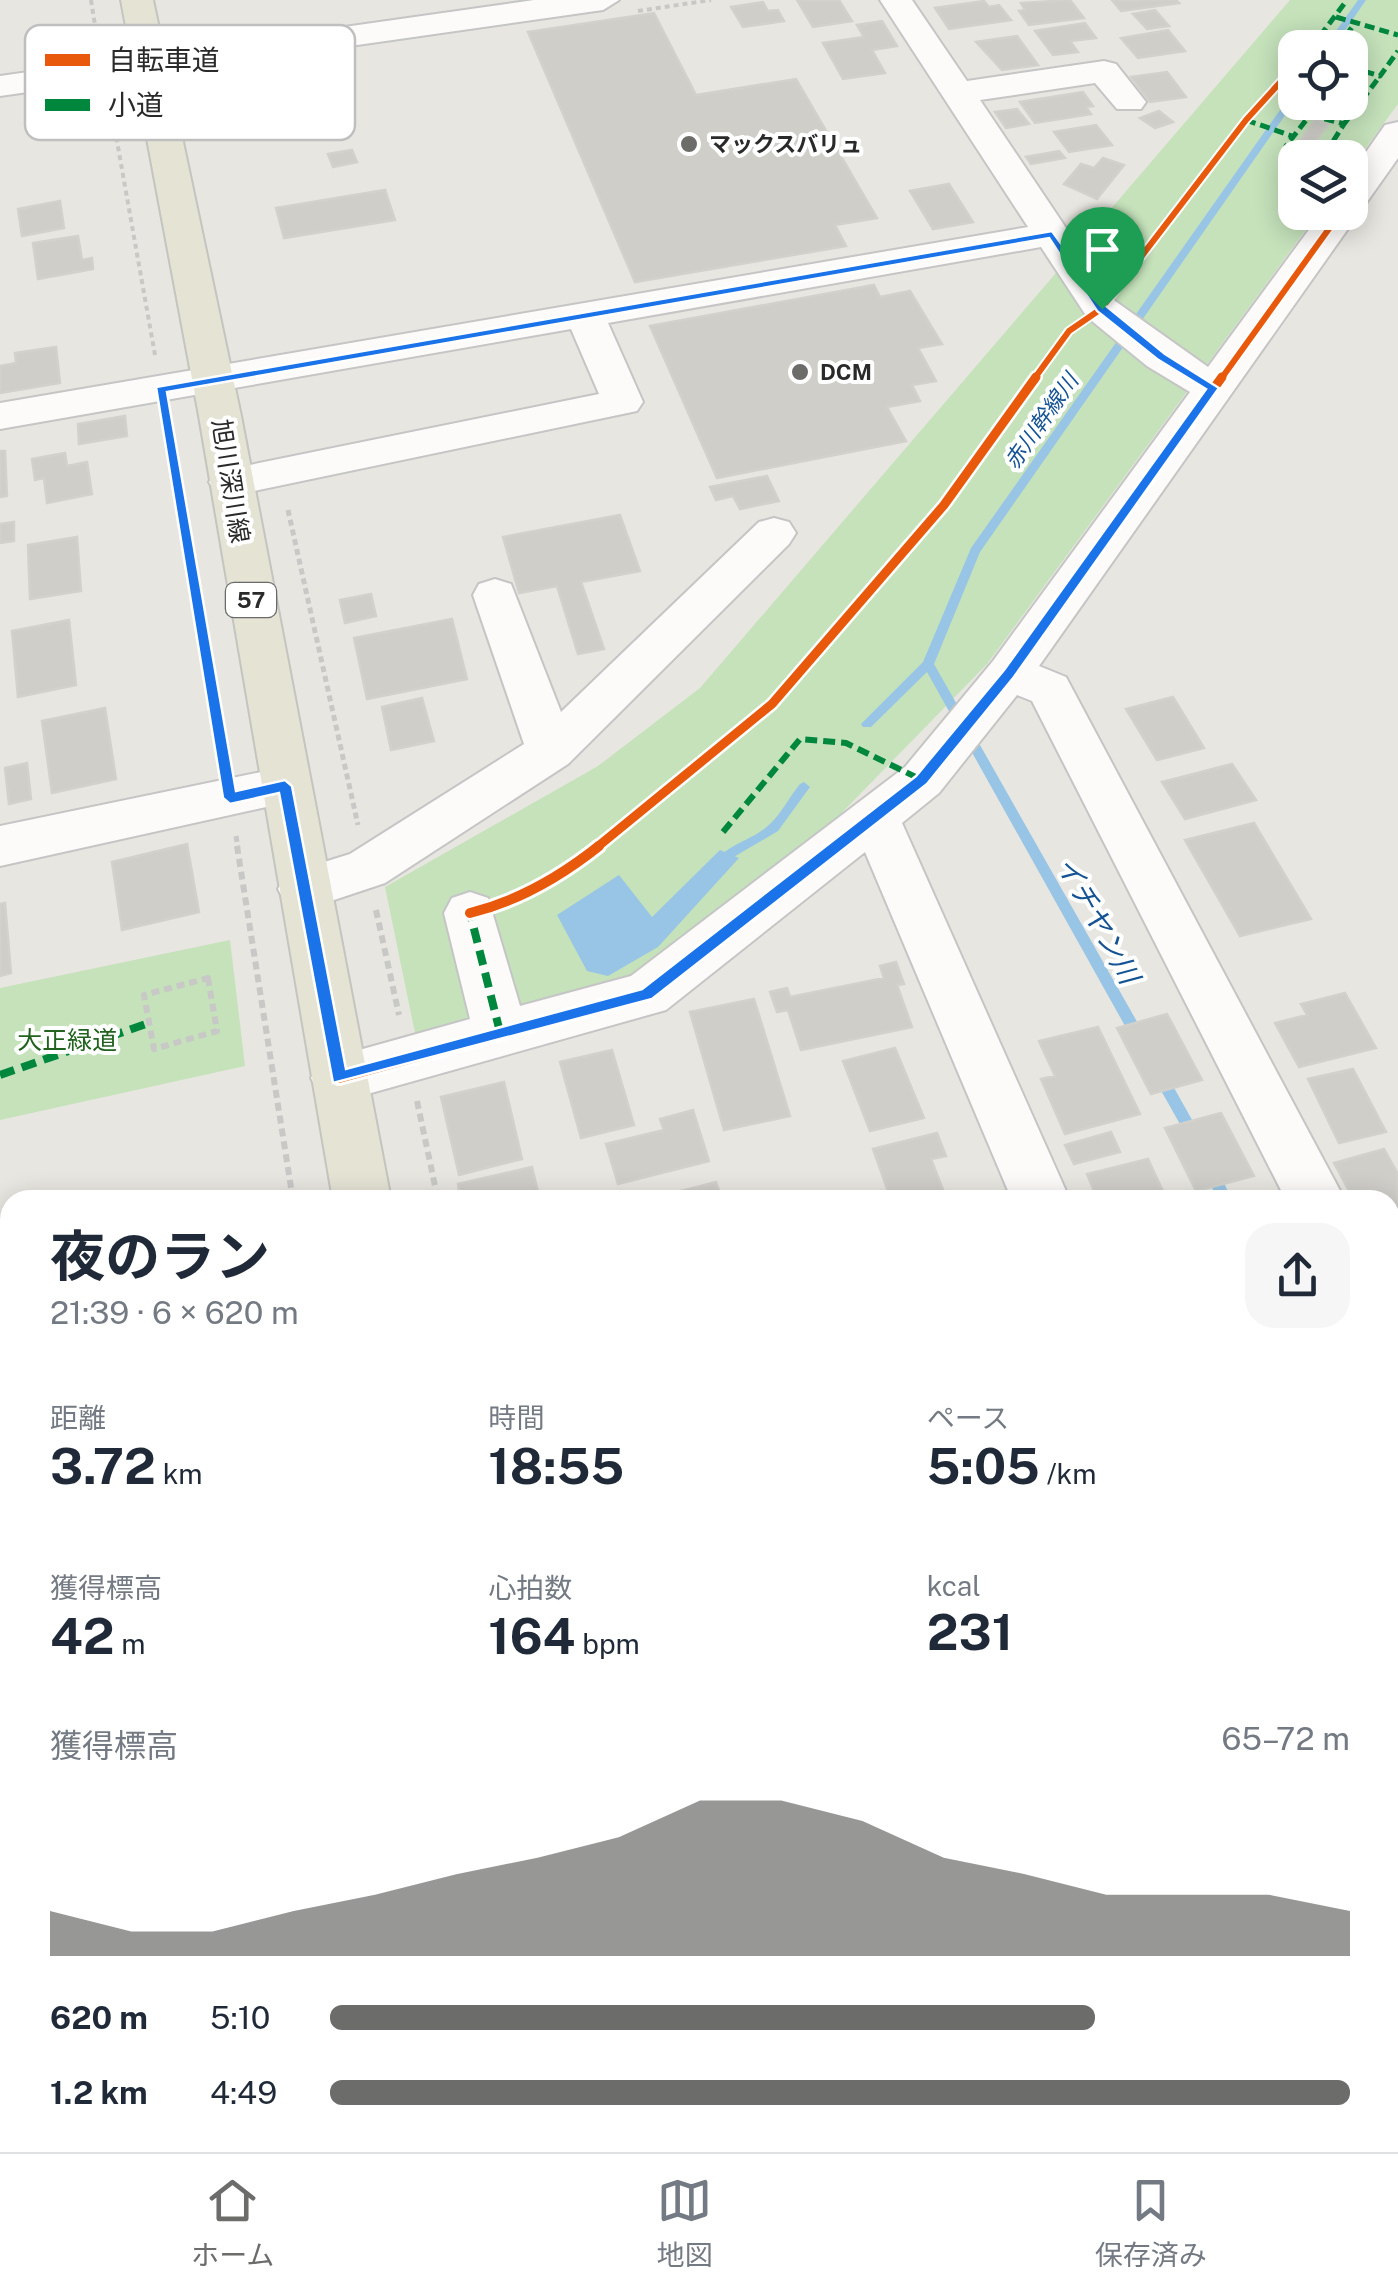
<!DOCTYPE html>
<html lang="ja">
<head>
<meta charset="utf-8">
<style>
  body { margin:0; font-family:"Public Sans","Noto Sans JP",sans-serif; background:#f6f6f7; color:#1f2937; height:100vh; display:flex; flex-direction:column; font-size:38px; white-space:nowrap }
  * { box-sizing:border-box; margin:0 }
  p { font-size:32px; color:#747a83 }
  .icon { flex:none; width:55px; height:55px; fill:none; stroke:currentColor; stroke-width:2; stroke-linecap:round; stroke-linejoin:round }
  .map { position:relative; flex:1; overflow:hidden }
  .details { position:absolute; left:0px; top:1190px; width:1400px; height:962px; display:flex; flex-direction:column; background:#fff; border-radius:30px 30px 0 0; box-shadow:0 5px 25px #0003 }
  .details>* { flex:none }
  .fabs { position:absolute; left:1278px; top:30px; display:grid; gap:20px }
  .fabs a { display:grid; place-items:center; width:90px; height:90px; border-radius:20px; background:#fff; box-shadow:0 5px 25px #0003; font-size:50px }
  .pin { position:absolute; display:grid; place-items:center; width:85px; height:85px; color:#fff; margin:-102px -42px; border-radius:50% 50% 50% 0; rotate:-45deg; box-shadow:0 0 10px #0007 }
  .pin .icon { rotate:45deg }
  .round { display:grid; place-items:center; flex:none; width:105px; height:105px; border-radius:30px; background:#f6f6f7 }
  .headline { display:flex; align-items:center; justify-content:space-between; height:170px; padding:0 50px }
  h1 { font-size:55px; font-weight:700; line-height:75px }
  .figures { display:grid; grid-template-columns:repeat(3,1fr); gap:15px; height:170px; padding:10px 50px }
  .figures div { display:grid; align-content:center }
  .figures b { font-size:50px; font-weight:700 }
  .figures small { font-size:28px; font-weight:400 }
  .figures p { font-size:28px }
  .chart { height:280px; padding:20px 50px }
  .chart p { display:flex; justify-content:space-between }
  .chart svg { width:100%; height:180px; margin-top:10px; fill:#6c6c6a; opacity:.7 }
  ul { padding:0 50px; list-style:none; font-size:32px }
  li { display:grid; grid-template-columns:160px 120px 1fr; align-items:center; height:75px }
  li i { height:25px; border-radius:12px; background:#6c6c6a }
  .tabs { display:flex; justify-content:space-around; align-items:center; height:140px; border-top:2px solid #e0e1e3; background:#fff; font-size:28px; color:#747a83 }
  .tabs a { display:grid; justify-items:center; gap:5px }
  .tabs .current { color:#6c6c6a }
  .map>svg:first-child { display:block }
  .green { fill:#c5e2bb; fill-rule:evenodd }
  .water { fill:#98c5e5 }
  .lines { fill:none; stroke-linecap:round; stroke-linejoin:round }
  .stream { fill:#98c5e5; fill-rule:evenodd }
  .building { fill:#cfcec9; stroke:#d3d1cc; stroke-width:2.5 }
  .minor-casing { stroke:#c5c5c5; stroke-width:4 }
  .major-casing { stroke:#c4c4c1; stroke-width:4 }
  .path-far3 { stroke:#c8c8c7; stroke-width:4; stroke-dasharray:5 4; stroke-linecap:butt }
  .path-far2 { stroke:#c8c8c7; stroke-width:5; stroke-dasharray:6 4; stroke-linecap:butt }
  .path-far1 { stroke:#c8c8c7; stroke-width:6; stroke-dasharray:8 5; stroke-linecap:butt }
  .path { stroke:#c8c8c7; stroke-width:8; stroke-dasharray:10 6; stroke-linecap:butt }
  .minor { fill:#fcfbfa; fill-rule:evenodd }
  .major { fill:#e5e3d4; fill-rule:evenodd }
  .quiet-far2 { stroke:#00873e; stroke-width:5; stroke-dasharray:10 5; stroke-linecap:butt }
  .quiet-far1 { stroke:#00873e; stroke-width:6; stroke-dasharray:12 6; stroke-linecap:butt }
  .quiet { stroke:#00873e; stroke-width:8; stroke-dasharray:15 8; stroke-linecap:butt }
  .cycleway-far2-casing { stroke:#fff; stroke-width:10 }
  .cycleway-far1-casing { stroke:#fff; stroke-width:14 }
  .cycleway-casing { stroke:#fff; stroke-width:16 }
  .cycleway-far2 { stroke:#e8590c; stroke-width:6 }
  .cycleway-far1 { stroke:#e8590c; stroke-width:9 }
  .cycleway { stroke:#e8590c; stroke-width:10 }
  .route { fill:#1a73e8; stroke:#fff; stroke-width:2.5; fill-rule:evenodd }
  .poi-dot { fill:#6c6c6a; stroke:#fff; stroke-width:4 }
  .labels { text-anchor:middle; stroke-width:8; stroke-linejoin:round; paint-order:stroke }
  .far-poi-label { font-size:22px; font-weight:bold; fill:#2a2a2a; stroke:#fff; text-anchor:start }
  .far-water-label { font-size:22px; font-style:italic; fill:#155393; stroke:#fff }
  .shield { fill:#fff; stroke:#6a6a6a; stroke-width:2.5 }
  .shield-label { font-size:22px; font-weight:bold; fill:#2a2a2a }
  .street-label { font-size:25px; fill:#2a2a2a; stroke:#fff }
  .park-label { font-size:25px; fill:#21631e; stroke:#fff }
  .water-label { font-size:28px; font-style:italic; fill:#155393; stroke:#fff }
  .key { fill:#fff; stroke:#bfbfbf; stroke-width:2.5 }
  .key-label { font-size:28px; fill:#2a2a2a }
</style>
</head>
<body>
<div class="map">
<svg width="1398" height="2152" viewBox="0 0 1398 2152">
  <rect width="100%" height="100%" fill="#e8e6e0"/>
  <!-- green -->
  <path class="green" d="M 1290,0 L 1398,0 L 1398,104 L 1350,169 L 1350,158 L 1295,158 L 1295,212 L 1318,213 L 987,664 L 821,834 L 650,981 L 416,1038 L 385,887 L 598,766 L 700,688 ZM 1295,48 L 1350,48 L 1350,102 L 1295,102 Z
    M 230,940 L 245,1066 L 0,1120 L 0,988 Z
    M 10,2046 L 10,2142 L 402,2146 L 385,2152 L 0,2152 L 0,2050 Z"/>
  <!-- water -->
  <path class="water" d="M 720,850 L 739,858 L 658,947 L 608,976 L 587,971 L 557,915 L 619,875 L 652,917 Z"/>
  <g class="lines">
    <!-- stream -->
    <path class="stream" d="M 1358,0 L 1366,0 L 1333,48 L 1324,48 Z
      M 1295,92 L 1295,101 L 980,552 L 934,664 L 1144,1034 L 1146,1038 L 1144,1042 L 1134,1042 L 927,672 L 871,727 L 863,727 L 861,724 L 923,662 L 971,548 L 1292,93 Z
      M 804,782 L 810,787 L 778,831 L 732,858 L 722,869 L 714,869 L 712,865 C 727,843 753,841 771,823 C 782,812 790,796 800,784 Z
      M 1159,1068 L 1164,1070 L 1200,1134 L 1202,1138 L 1200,1142 L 1195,1144 L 1190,1142 L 1154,1078 L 1152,1074 L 1154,1070 Z
      M 1211,1165 L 1216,1166 L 1232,1200 L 1218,1200 L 1204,1171 L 1206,1166 Z"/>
  </g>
  <!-- building -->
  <path class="building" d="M 797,0 L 839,0 L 852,21 L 813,27 Z
    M 1070,0 L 1084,18 L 1029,25 L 1019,11 L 1025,10 L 1021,3 Z
    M 1112,0 L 1176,0 L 1179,3 L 1121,11 Z
    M 984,1 L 989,7 L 999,5 L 1011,20 L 949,29 L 935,8 Z
    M 763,2 L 768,11 L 778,10 L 784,21 L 743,27 L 731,7 Z
    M 1155,10 L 1169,26 L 1147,29 L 1133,14 Z
    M 654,13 L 696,95 L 796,79 L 877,218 L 835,225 L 846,246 L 635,282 L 528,32 Z
    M 882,21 L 897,46 L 872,50 L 885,73 L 843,79 L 823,43 L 864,37 L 857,25 Z
    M 1085,23 L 1096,38 L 1070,41 L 1078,52 L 1053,55 L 1035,31 Z
    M 1168,30 L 1185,51 L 1138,58 L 1121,38 Z
    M 1017,36 L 1038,65 L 1002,70 L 976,42 Z
    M 1167,72 L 1186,97 L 1150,102 L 1131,77 Z
    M 1083,92 L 1093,106 L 1086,107 L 1091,114 L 1035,123 L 1020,102 Z
    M 1017,109 L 1029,124 L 1006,128 L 995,112 Z
    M 1159,111 L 1173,122 L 1155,128 L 1140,118 Z
    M 1315,120 L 1328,124 L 1311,148 L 1298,144 Z
    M 1096,125 L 1112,145 L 1069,152 L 1054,132 Z
    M 352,150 L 357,162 L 333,167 L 328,154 Z
    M 1059,151 L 1065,158 L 1031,164 L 1026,157 Z
    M 1103,158 L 1124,165 L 1097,199 L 1064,184 L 1081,164 L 1094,168 Z
    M 949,184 L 973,222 L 933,229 L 910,191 Z
    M 385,190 L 395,220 L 284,238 L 276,208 Z
    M 60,201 L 64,228 L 22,236 L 18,209 Z
    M 78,236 L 82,260 L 92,258 L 93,269 L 38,279 L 33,243 Z
    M 874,285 L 880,297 L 910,291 L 942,344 L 918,348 L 936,381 L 912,385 L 920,401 L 887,407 L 906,441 L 717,478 L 650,326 Z
    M 56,347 L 60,383 L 0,393 L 0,366 L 16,363 L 15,353 Z
    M 125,416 L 127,436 L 79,444 L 78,424 Z
    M 0,451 L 5,451 L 7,496 L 0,497 Z
    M 65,453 L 67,466 L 87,462 L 92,494 L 47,503 L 44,478 L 35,480 L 32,459 Z
    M 767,476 L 779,501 L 740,509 L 733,496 L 716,500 L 710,487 Z
    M 620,515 L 640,571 L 581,582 L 604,649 L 578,654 L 557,586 L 519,593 L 503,537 Z
    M 14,522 L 14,541 L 0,543 L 0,524 Z
    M 77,537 L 81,591 L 30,599 L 28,545 Z
    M 371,594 L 376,616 L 345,623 L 340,600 Z
    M 452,619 L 467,679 L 367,699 L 354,638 Z
    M 69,620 L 76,685 L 18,697 L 12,631 Z
    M 1173,697 L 1204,748 L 1157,760 L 1126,709 Z
    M 422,698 L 434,741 L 391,750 L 382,707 Z
    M 105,708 L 116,779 L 52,793 L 42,721 Z
    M 27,763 L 31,799 L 9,804 L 5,768 Z
    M 1232,764 L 1256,800 L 1185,819 L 1162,782 Z
    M 1254,823 L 1311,919 L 1240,936 L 1185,840 Z
    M 187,844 L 199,912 L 122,930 L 112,862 Z
    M 5,903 L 11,973 L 0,976 L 0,904 Z
    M 896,962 L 904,984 L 897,985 L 912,1027 L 801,1050 L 788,1010 L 777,1012 L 770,992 L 787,988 L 790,997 L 884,978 L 880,966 Z
    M 1345,993 L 1376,1048 L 1299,1067 L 1275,1023 L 1307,1015 L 1301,1004 Z
    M 754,999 L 790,1116 L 724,1130 L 690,1012 Z
    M 1167,1014 L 1202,1080 L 1151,1094 L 1117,1028 Z
    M 1098,1027 L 1140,1114 L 1065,1134 L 1041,1079 L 1055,1076 L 1039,1041 Z
    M 895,1048 L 924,1118 L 870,1131 L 843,1061 Z
    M 612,1050 L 634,1125 L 581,1138 L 560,1062 Z
    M 1353,1069 L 1386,1132 L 1339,1143 L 1308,1079 Z
    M 504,1082 L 522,1159 L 459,1175 L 441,1097 Z
    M 693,1110 L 709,1161 L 618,1184 L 606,1144 L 664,1130 L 660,1119 Z
    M 1221,1113 L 1254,1176 L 1196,1191 L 1165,1128 Z
    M 1111,1132 L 1120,1152 L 1074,1164 L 1065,1145 Z
    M 937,1133 L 946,1156 L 931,1159 L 947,1200 L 891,1200 L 873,1149 Z
    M 1384,1149 L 1398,1174 L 1398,1231 L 1390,1233 L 1390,1200 L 1354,1200 L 1334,1163 Z
    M 1148,1159 L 1167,1200 L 1098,1200 L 1087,1174 Z
    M 532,1167 L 540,1200 L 461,1200 L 458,1184 Z
    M 716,1182 L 722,1200 L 647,1200 Z
    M 0,1229 L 9,1331 L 0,1333 Z
    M 10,1430 L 10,1848 L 0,1851 L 0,1432 Z
    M 1390,1456 L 1398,1473 L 1398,1542 L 1390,1545 Z
    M 1390,1679 L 1398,1695 L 1398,1738 L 1390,1741 Z
    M 1398,1887 L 1398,1943 L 1390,1925 L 1390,1890 Z"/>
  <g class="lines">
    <defs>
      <path id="minor" d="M 534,0 L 619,0 L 603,10 L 0,96 L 0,76 Z
        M 880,0 L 912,0 L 967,81 L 1104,61 L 1116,64 L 1146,102 L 1141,109 L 1117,109 L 1095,83 L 980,100 L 1115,301 L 1208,367 L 1322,212 L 1350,212 L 1350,175 L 1385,125 L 1398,122 L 1398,158 L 1039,666 L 1066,677 L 1345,1200 L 1286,1200 L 1032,701 L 1017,695 L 939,793 L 902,823 L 1070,1200 L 1012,1200 L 865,852 L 666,1010 L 339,1102 L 320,1095 L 311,1078 L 320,1061 L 470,1019 L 444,913 L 452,898 L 470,892 L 488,898 L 520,1006 L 631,976 L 905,767 L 993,661 L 1190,392 L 1147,366 L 1087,317 L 1041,247 L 608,323 L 643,402 L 637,411 L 230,496 L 215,492 L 209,482 L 215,472 L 599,394 L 571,329 L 0,429 L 0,403 L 1028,227 Z
        M 774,518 L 789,522 L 796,533 L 789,544 L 568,764 L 385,883 L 304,910 L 286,904 L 278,889 L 286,874 L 350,854 L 524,744 L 473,595 L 479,584 L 495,579 L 511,584 L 561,712 L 759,522 Z
        M 285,767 L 302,773 L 309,786 L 302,799 L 0,866 L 0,826 Z
        M 1390,1311 L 1398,1314 L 1398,1385 L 1390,1382 Z
        M 10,1345 L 10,1404 L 0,1408 L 0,1348 Z
        M 1398,1545 L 1398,1611 L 1390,1614 L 1390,1548 Z
        M 10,1914 L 10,1988 L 0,1991 L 0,1917 Z
        M 1390,2059 L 1398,2062 L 1398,2152 L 1372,2142 L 1390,2142 Z
        M 1264,2142 L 1362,2142 L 1358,2152 L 1260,2152 Z"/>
      <path id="major" d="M 121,0 L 153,0 L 241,416 L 391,1200 L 333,1200 L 199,416 Z
        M 505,2142 L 583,2142 L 585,2152 L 507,2152 Z"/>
    </defs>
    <!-- minor casing -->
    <use href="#minor" class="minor-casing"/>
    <!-- major casing -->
    <use href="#major" class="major-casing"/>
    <!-- path-far3 -->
    <path class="path-far3" d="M 91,0 L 97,38
      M 638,11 L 711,0
      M 110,102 L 155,355"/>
    <!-- path-far2 -->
    <path class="path-far2" d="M 164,422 L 223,759
      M 288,510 L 358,825
      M 236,836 L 238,848"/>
    <!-- path-far1 -->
    <path class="path-far1" d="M 237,846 L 293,1200
      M 376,910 L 399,1015
      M 208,978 L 217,1031 L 154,1049 L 144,995 Z
      M 417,1101 L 438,1200"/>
    <!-- path -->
    <path class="path" d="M 445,2142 L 446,2152
      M 640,2142 L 642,2152"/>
    <!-- minor -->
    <use href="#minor" class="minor"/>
    <!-- major -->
    <use href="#major" class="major"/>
    <!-- quiet-far2 -->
    <path class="quiet-far2" d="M 1336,17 L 1398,35
      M 1311,48 L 1347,0
      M 1337,48 L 1355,23
      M 1350,67 L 1380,76 L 1398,51
      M 1310,115 L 1344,124 L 1323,157 L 1286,146 Z
      M 1246,120 L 1292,136
      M 1344,124 L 1380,76"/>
    <!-- quiet-far1 -->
    <path class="quiet-far1" d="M 723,832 L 800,739 L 846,743 L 922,780"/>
    <!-- quiet -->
    <path class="quiet" d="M 477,911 L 470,913 L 501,1036
      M 0,1075 L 146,1024"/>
    <defs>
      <path id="cycleway-far2" d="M 1034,379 L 1069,331 L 1101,309 L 1246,120 L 1295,66
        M 1221,379 L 1341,212"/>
      <path id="cycleway-far1" d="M 596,848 L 772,704 L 944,505 L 1036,377
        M 835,848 L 922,780 L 1009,673 L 1222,377"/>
      <path id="cycleway" d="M 470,913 C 519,901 560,877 599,846
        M 339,1078 L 647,994 L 838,846"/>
    </defs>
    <!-- cycleway-far2 casing -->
    <use href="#cycleway-far2" class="cycleway-far2-casing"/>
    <!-- cycleway-far1 casing -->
    <use href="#cycleway-far1" class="cycleway-far1-casing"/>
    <!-- cycleway casing -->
    <use href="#cycleway" class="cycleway-casing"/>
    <!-- cycleway-far2 -->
    <use href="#cycleway-far2" class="cycleway-far2"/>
    <!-- cycleway-far1 -->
    <use href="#cycleway-far1" class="cycleway-far1"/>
    <!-- cycleway -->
    <use href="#cycleway" class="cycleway"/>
  </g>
  <!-- route -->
  <path class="route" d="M 1052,231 L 1106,306 L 1165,354 L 1219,388 L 1014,677 L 927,784 L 652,999 L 333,1083 L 279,793 L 230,804 L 223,798 L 156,387 ZM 1049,238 L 1097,311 L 1157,359 L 1206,389 L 1004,670 L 916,776 L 642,989 L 346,1069 L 292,786 L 285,780 L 236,791 L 167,392 Z"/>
  <!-- markers -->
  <g class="poi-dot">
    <circle cx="689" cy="144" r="10"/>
    <circle cx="800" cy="372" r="10"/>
  </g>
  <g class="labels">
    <!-- far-poi labels -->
    <g class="far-poi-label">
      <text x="709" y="152">マックスバリュ</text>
      <text x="820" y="380">DCM</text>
    </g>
    <!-- far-water labels -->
    <g class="far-water-label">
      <text transform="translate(1041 421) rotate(-55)" y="8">赤川幹線川</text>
    </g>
    <!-- shield labels -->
    <rect class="shield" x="226" y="583" width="50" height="34" rx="8"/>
    <g class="shield-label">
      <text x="251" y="608">57</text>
    </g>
    <!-- street labels -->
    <g class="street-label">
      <text transform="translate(231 481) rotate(81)" y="9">旭川深川線</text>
    </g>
    <!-- park labels -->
    <g class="park-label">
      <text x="67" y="1049">大正緑道</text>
    </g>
    <!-- water labels -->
    <g class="water-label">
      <text transform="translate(1098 920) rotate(61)" y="10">イチヤン川</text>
    </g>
  </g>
  <!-- legend -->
  <rect x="25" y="25" width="330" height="115" rx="15" class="key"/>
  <rect x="45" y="54" width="45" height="12" fill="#e8590c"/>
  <rect x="45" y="99" width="45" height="12" fill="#00873e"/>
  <g class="key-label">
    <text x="108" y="70">自転車道</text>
    <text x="108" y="115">小道</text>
  </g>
</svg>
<div class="fabs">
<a><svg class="icon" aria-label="locate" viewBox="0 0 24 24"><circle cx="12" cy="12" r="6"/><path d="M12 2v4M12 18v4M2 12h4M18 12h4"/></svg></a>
<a><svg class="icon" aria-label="layers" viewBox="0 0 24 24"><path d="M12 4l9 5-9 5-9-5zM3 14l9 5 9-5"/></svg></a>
</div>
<div class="pin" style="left:1102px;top:309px;background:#1e9e55"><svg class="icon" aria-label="arrive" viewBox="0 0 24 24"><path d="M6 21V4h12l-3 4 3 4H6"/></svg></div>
<section class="details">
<div class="headline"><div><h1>夜のラン</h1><p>21:39 · 6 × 620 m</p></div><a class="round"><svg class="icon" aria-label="share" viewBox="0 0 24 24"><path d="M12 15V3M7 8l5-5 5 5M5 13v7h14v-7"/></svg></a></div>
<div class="figures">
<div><p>距離</p><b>3.72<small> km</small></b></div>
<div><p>時間</p><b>18:55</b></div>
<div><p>ペース</p><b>5:05<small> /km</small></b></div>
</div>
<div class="figures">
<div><p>獲得標高</p><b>42<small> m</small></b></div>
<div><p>心拍数</p><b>164<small> bpm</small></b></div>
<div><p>kcal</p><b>231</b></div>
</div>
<div class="chart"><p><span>獲得標高</span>65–72 m</p>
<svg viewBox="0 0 160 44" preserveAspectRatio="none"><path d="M0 44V33L10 38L20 38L30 33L40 29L50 24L60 20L70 15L80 6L90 6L100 11L110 20L120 24L130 29L140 29L150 29L160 33V44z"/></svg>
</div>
<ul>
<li><b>620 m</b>5:10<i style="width:75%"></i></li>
<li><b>1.2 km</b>4:49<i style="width:100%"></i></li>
</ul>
</section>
</div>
<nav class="tabs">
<a class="current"><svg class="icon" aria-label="home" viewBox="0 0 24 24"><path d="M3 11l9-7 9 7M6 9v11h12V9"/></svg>ホーム</a>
<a><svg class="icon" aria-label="map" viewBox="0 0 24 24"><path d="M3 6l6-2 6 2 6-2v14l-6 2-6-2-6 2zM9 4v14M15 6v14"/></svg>地図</a>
<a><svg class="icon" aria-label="saved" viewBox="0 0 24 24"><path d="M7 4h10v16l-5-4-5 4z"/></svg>保存済み</a>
</nav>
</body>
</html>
